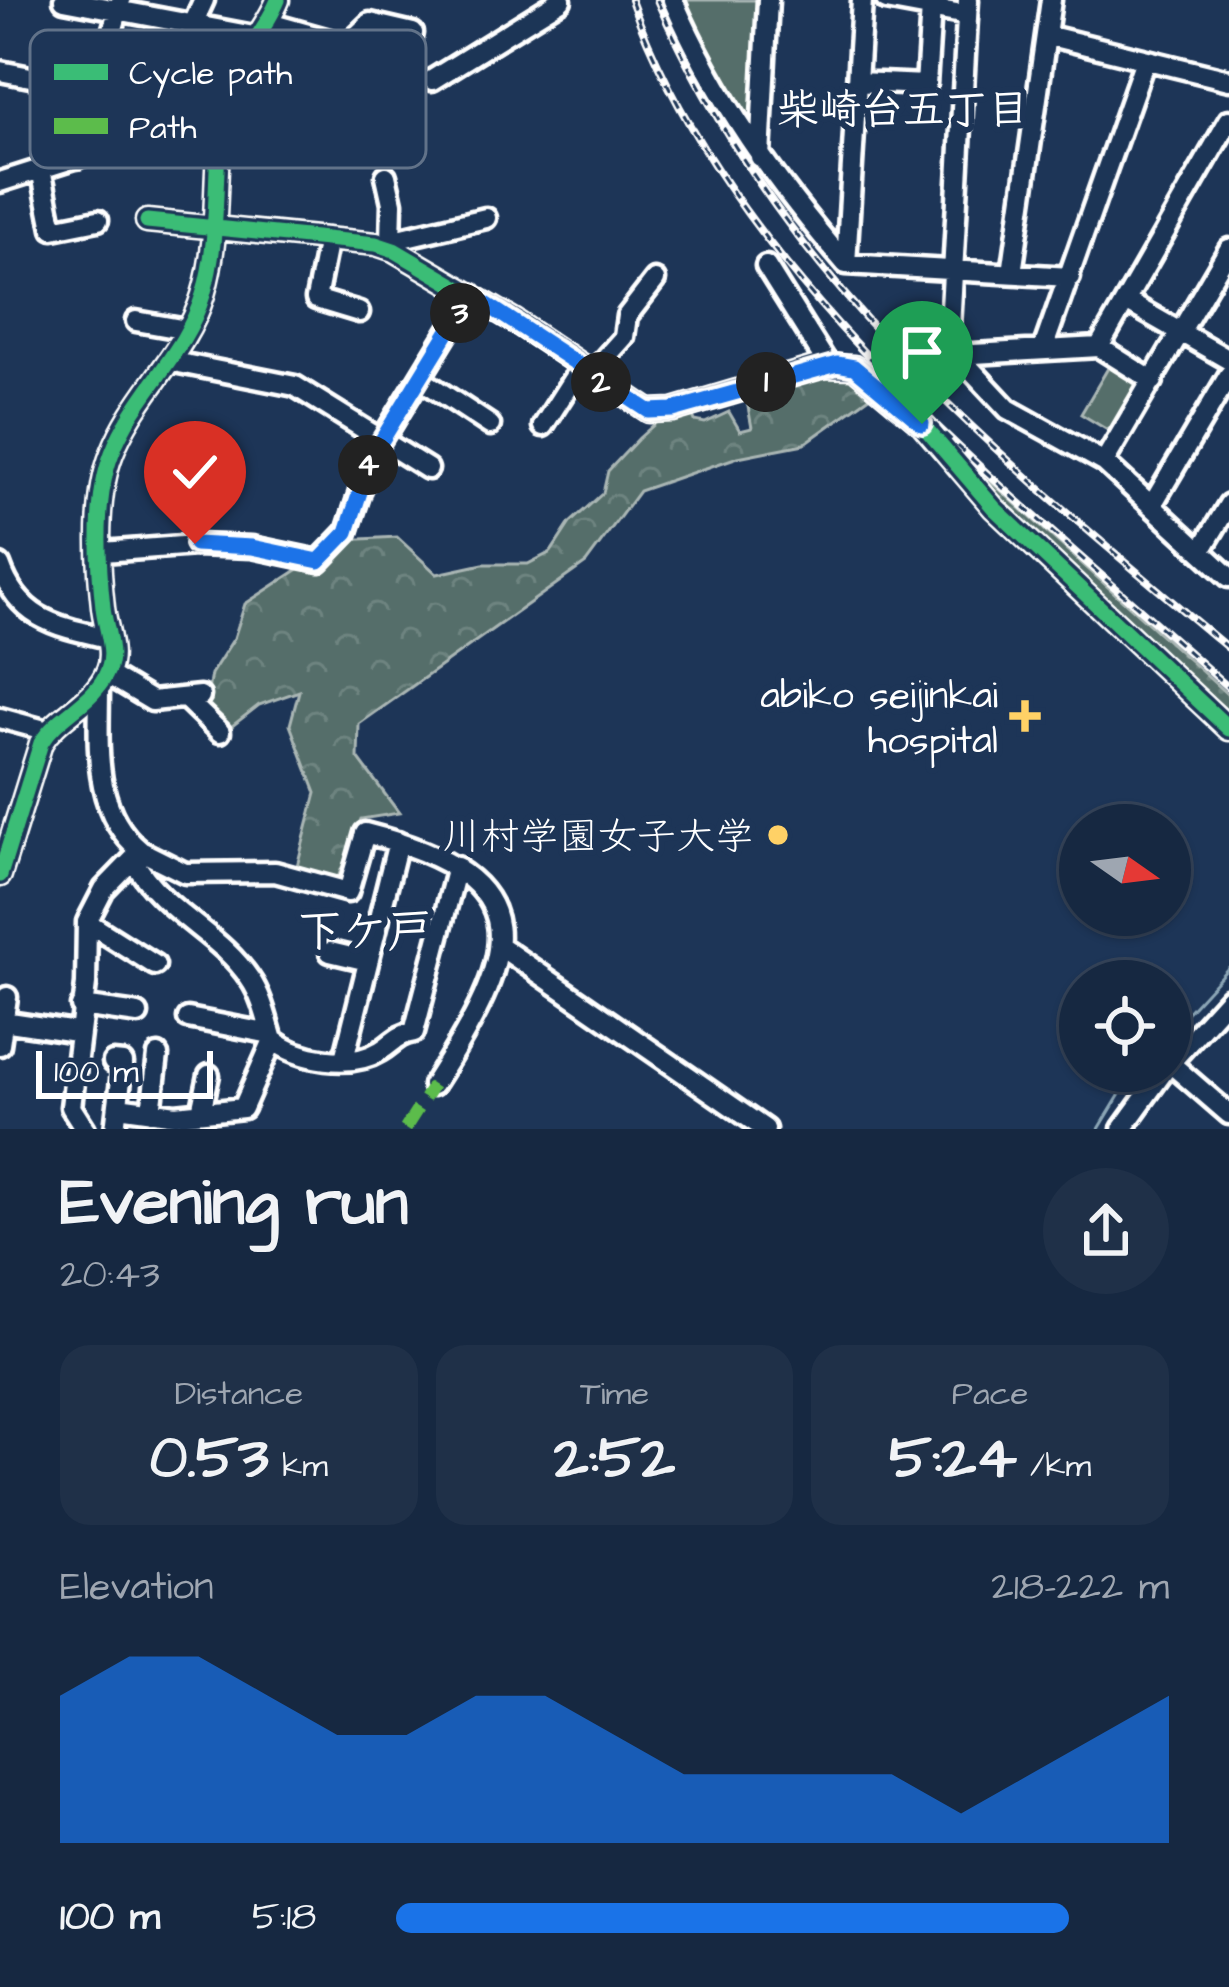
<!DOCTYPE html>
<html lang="en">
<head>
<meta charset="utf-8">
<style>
  body { margin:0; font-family:"Architects Daughter","Klee One",sans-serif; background:#1f3048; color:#f1f3f6; height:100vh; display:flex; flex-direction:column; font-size:45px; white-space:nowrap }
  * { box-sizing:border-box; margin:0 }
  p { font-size:39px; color:#9ea6b1 }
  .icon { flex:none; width:66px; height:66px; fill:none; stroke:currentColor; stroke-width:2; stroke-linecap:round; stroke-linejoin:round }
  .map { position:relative; height:1129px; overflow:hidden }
  .drawer { display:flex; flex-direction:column; background:#162841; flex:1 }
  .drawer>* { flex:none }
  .needle { width:78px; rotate:104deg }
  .buttons { position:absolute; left:1059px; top:804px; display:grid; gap:24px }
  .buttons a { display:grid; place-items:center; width:132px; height:132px; border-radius:50%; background:#162841; box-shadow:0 3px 9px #0004,0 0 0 3px #35445a; font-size:60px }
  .scale { position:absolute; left:36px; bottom:30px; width:177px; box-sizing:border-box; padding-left:12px; border:6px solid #fff; border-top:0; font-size:33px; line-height:42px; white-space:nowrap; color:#fff; -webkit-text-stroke:9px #1d3557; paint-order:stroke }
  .pin { position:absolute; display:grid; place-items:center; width:102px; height:102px; color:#fff; margin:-123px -51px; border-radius:50% 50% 50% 0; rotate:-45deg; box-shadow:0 0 12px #0007 }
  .pin .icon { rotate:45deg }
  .km { position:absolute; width:60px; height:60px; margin:-30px; border-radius:50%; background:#222; color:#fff; font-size:33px; line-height:60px; text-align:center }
  .round { display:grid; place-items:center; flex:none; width:126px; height:126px; border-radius:63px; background:#1f3048 }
  .summary { display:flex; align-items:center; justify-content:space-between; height:204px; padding:0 60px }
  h1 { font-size:66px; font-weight:700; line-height:90px }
  .figures { display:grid; grid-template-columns:repeat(3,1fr); gap:18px; height:204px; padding:12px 60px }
  .figures div { display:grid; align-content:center; border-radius:30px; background:#1f3048; text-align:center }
  .figures b { font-size:60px; font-weight:700 }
  .figures small { font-size:33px; font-weight:400 }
  .figures p { font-size:33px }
  .chart { height:336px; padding:24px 60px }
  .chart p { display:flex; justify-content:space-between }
  .chart svg { width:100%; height:216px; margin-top:12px; fill:#1a73e8; opacity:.7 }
  ul { padding:0 60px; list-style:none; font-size:39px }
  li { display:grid; grid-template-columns:192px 144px 1fr; align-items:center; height:90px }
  li i { height:30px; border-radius:15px; background:#1a73e8 }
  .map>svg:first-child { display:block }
  .grass { fill:url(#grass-dots); stroke:#aab6b4; stroke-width:3 }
  .forest { fill:url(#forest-crowns); stroke:#aab6b4; stroke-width:3 }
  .park { fill:#556e6a; stroke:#aab6b4; stroke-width:3 }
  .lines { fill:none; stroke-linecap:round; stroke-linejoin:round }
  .stream { stroke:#8ca6b6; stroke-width:3 }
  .minor-casing { stroke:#fff; stroke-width:27 }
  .minor { stroke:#1d3557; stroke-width:18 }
  .rail-casing { stroke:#fff; stroke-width:8 }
  .rail { stroke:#1d3557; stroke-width:3; stroke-dasharray:9; stroke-linecap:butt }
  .quiet { stroke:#5cbc4b; stroke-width:12; stroke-dasharray:24 12; stroke-linecap:butt }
  .cycleway-casing { stroke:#1d3557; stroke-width:22 }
  .cycleway { stroke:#3abd76; stroke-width:15 }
  .route-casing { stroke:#fff; stroke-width:24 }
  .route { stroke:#1a73e8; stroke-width:15 }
  .poi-dot { fill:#ffd166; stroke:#1d3557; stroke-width:4.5 }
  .labels { text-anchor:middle; stroke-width:12; stroke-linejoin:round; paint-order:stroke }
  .poi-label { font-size:39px; fill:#fff; stroke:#1d3557; text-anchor:end }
  .neighbourhood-label { font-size:42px; font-weight:bold; fill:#fff; stroke:#1d3557 }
  .quarter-label { font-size:45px; font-weight:bold; fill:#fff; stroke:#1d3557 }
  .key { fill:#1d3557; stroke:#617289; stroke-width:3 }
  .key-label { font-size:33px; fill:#fff }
</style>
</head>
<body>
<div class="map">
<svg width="1229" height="1129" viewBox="0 0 1229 1129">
  <defs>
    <pattern id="grass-dots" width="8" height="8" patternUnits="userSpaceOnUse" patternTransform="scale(3)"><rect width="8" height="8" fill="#556e6a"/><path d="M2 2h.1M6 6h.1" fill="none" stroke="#6e8480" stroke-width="1.8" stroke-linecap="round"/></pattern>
    <pattern id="forest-crowns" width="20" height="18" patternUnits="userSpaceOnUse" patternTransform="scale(3)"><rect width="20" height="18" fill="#556e6a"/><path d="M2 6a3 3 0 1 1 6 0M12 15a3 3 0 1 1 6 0" fill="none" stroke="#6e8480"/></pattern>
  </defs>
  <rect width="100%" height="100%" fill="#1d3557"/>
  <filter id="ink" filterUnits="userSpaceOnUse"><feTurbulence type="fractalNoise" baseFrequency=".00833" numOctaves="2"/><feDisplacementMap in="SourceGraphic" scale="24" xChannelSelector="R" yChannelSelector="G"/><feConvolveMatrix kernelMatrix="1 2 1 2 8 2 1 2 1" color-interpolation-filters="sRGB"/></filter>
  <g filter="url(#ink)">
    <!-- grass -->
    <path class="grass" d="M 948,443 L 1229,696 L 1229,712 L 1021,525 Z"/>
    <!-- forest -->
    <path class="forest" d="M 822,374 L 851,375 L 871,396 L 804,444 L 738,457 L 639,491 L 586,563 L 359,724 L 358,758 L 399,813 L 361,819 L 337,880 L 297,866 L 316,793 L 290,725 L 299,691 L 259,705 L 227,730 L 203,719 L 211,674 L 234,638 L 245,604 L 343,540 L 397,537 L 437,574 L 483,564 L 528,564 L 551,552 L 570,523 L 603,493 L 608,471 L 639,438 L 657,422 L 691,411 L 695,421 L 705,423 L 729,412 L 740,431 L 752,428 L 746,396 Z"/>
    <!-- park -->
    <path class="park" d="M 677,0 L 763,0 L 757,130 L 752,134 Z
      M 1111,363 L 1143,385 L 1114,434 L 1081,414 Z"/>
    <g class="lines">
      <!-- stream -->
      <path class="stream" d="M 1170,1031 L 1229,967
        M 1099,1129 L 1134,1071"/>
      <defs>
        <path id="minor" d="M 64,0 L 259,37
          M 673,0 C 716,99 776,183 846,264 L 1070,277
          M 886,0 L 967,15
          M 968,0 L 949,346 L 1008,409 L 1104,462 L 1229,577
          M 269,23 L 347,45 L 353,134 L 404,127 L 377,77 L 408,55 L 413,33 L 370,23 L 347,45
          M 193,24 L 204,0
          M 1046,35 L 1229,80
          M 0,71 L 96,90
          M 432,80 L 561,0
          M 857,82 L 926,85 L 931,8
          M 760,157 L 768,0
          M 77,158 L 121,0
          M 41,169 L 53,229 L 98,220
          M 386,176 L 392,203 L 391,242
          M 0,182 L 88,154 L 180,89 L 226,97
          M 147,221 L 376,244 L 394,250 L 515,321 L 649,411 L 673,410 L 821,366 L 854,367 L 922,424 L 994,508 L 1229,729
          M 328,239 L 316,299 L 359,312
          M 381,243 L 486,218
          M 846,264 L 862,0
          M 766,266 L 828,365
          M 1012,273 L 1051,0
          M 1126,301 L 1229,360
          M 136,321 L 187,330
          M 911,347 L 956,355 L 1099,347 L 1229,120
          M 1099,347 L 1153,381
          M 1043,349 L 1145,60
          M 169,361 L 295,386 L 428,469
          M 590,375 L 624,337 L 627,316 L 655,280
          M 422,380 L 490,425
          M 543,426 L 580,368
          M 1104,462 L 1229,249
          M 1152,505 L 1229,375
          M 1201,551 L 1229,504
          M 103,552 L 195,545 L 252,547 L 319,561 L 347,532 L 371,458 L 471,294
          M 0,565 C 19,620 56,626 108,638
          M 107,674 L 152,701 L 200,696
          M 99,686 C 99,745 91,811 141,851
          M 185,698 L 220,732
          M 0,718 L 48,731
          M 133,860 C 164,914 219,932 250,979 C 262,996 267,1020 273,1040 C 299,1060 351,1069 380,1051 C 394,1043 396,1035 414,1032 L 457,867
          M 0,875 L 41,743 C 58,714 95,703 108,670 C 116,652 105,627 103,607 C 98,562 95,496 112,453 C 134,395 185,355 203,295 C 223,230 210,161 226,95 C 235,59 264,35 278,0
          M 87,922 L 155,965
          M 501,947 L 765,1129
          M 330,952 L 368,961
          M 81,1006 L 138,1014
          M 188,1018 L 271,1034
          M 3,1021 L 76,1032
          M 0,1045 L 7,997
          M 344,1059 L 398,842
          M 113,1062 L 123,1063 L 115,1129
          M 1170,1063 L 1229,998
          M 1170,1063 L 1229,1114
          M 118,1107 L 176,1115 L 243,1108 L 273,1040
          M 151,1112 L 158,1055
          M 201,1112 L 209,1075
          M 85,1129 L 71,1107 L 86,984 L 87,922 L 104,889 L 141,851 L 185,873 L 275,872 L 348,892 L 365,833 C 546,879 517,954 433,1085
          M 1122,1129 L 1164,1071"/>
      </defs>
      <!-- minor casing -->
      <use href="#minor" class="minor-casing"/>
      <!-- minor -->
      <use href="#minor" class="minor"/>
      <defs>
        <path id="rail" d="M 631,0 C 734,283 1012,492 1229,688
          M 657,0 C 784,286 995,453 1229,649"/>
      </defs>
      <!-- rail casing -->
      <use href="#rail" class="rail-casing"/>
      <!-- rail -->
      <use href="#rail" class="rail"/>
      <!-- quiet -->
      <path class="quiet" d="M 405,1129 L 433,1085"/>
      <defs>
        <path id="cycleway" d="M 147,221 L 376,244 L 394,250 L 515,321 L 649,411 L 673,410 L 821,366 L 854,367 L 922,424 L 994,508 L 1229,729
          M 0,875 L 41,743 C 58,714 95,703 108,670 C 116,652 105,627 103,607 C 98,562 95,496 112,453 C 134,395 185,355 203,295 C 223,230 210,161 226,95 C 235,59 264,35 278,0"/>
      </defs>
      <!-- cycleway casing -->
      <use href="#cycleway" class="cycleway-casing"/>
      <!-- cycleway -->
      <use href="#cycleway" class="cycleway"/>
    </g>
  </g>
  <g class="lines" filter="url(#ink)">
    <defs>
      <path id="route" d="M 195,544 L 252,547 L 319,561 L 347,532 L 371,458 L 471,294 L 649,411 L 673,410 L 837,364 L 854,367 L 922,424"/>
    </defs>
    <!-- route casing -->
    <use href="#route" class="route-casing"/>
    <!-- route -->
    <use href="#route" class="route"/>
  </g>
  <!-- markers -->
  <g class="poi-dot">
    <path d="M1019 698h12v12h12v12h-12v12h-12v-12h-12v-12h12z"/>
    <circle cx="778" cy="835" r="12"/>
  </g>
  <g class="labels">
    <!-- poi labels -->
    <g class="poi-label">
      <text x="998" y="708">abiko seijinkai<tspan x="998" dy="45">hospital</tspan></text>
      <text x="754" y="849">川村学園女子大学</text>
    </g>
    <!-- neighbourhood labels -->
    <g class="neighbourhood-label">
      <text x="903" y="123">柴崎台五丁目</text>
    </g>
    <!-- quarter labels -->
    <g class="quarter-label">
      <text x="365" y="946">下ケ戸</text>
    </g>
  </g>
  <!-- legend -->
  <rect x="30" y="30" width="396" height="138" rx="18" class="key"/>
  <rect x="54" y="64" width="54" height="16" fill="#3abd76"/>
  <rect x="54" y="118" width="54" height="16" fill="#5cbc4b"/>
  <g class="key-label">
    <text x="129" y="84">Cycle path</text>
    <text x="129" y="138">Path</text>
  </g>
</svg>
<div class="buttons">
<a><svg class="needle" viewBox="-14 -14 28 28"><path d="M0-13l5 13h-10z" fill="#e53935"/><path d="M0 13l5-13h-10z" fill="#9ea6b1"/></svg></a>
<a><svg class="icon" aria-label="locate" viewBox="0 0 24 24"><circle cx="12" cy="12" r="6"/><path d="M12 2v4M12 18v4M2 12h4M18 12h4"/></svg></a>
</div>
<div class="scale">100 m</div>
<div class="pin" style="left:922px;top:424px;background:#1e9e55"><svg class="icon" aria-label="arrive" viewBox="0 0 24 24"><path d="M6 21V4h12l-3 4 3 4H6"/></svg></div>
<div class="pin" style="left:195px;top:544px;background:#d93025"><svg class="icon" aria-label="check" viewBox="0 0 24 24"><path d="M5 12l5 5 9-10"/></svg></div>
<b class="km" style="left:766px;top:382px">1</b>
<b class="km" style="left:601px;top:382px">2</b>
<b class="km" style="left:460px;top:313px">3</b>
<b class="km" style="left:368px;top:465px">4</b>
</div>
<section class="drawer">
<div class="summary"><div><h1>Evening run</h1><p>20:43</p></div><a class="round"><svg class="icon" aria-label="share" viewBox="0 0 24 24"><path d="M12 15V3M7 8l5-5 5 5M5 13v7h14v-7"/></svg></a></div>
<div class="figures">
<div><p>Distance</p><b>0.53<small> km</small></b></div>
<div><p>Time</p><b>2:52</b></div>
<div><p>Pace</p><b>5:24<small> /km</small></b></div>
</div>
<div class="chart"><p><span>Elevation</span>218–222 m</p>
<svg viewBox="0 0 160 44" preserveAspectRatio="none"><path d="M0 44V14L10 6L20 6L30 14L40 22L50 22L60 14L70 14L80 22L90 30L100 30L110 30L120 30L130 38L140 30L150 22L160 14V44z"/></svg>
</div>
<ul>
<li><b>100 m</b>5:18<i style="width:87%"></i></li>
</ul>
</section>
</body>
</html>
